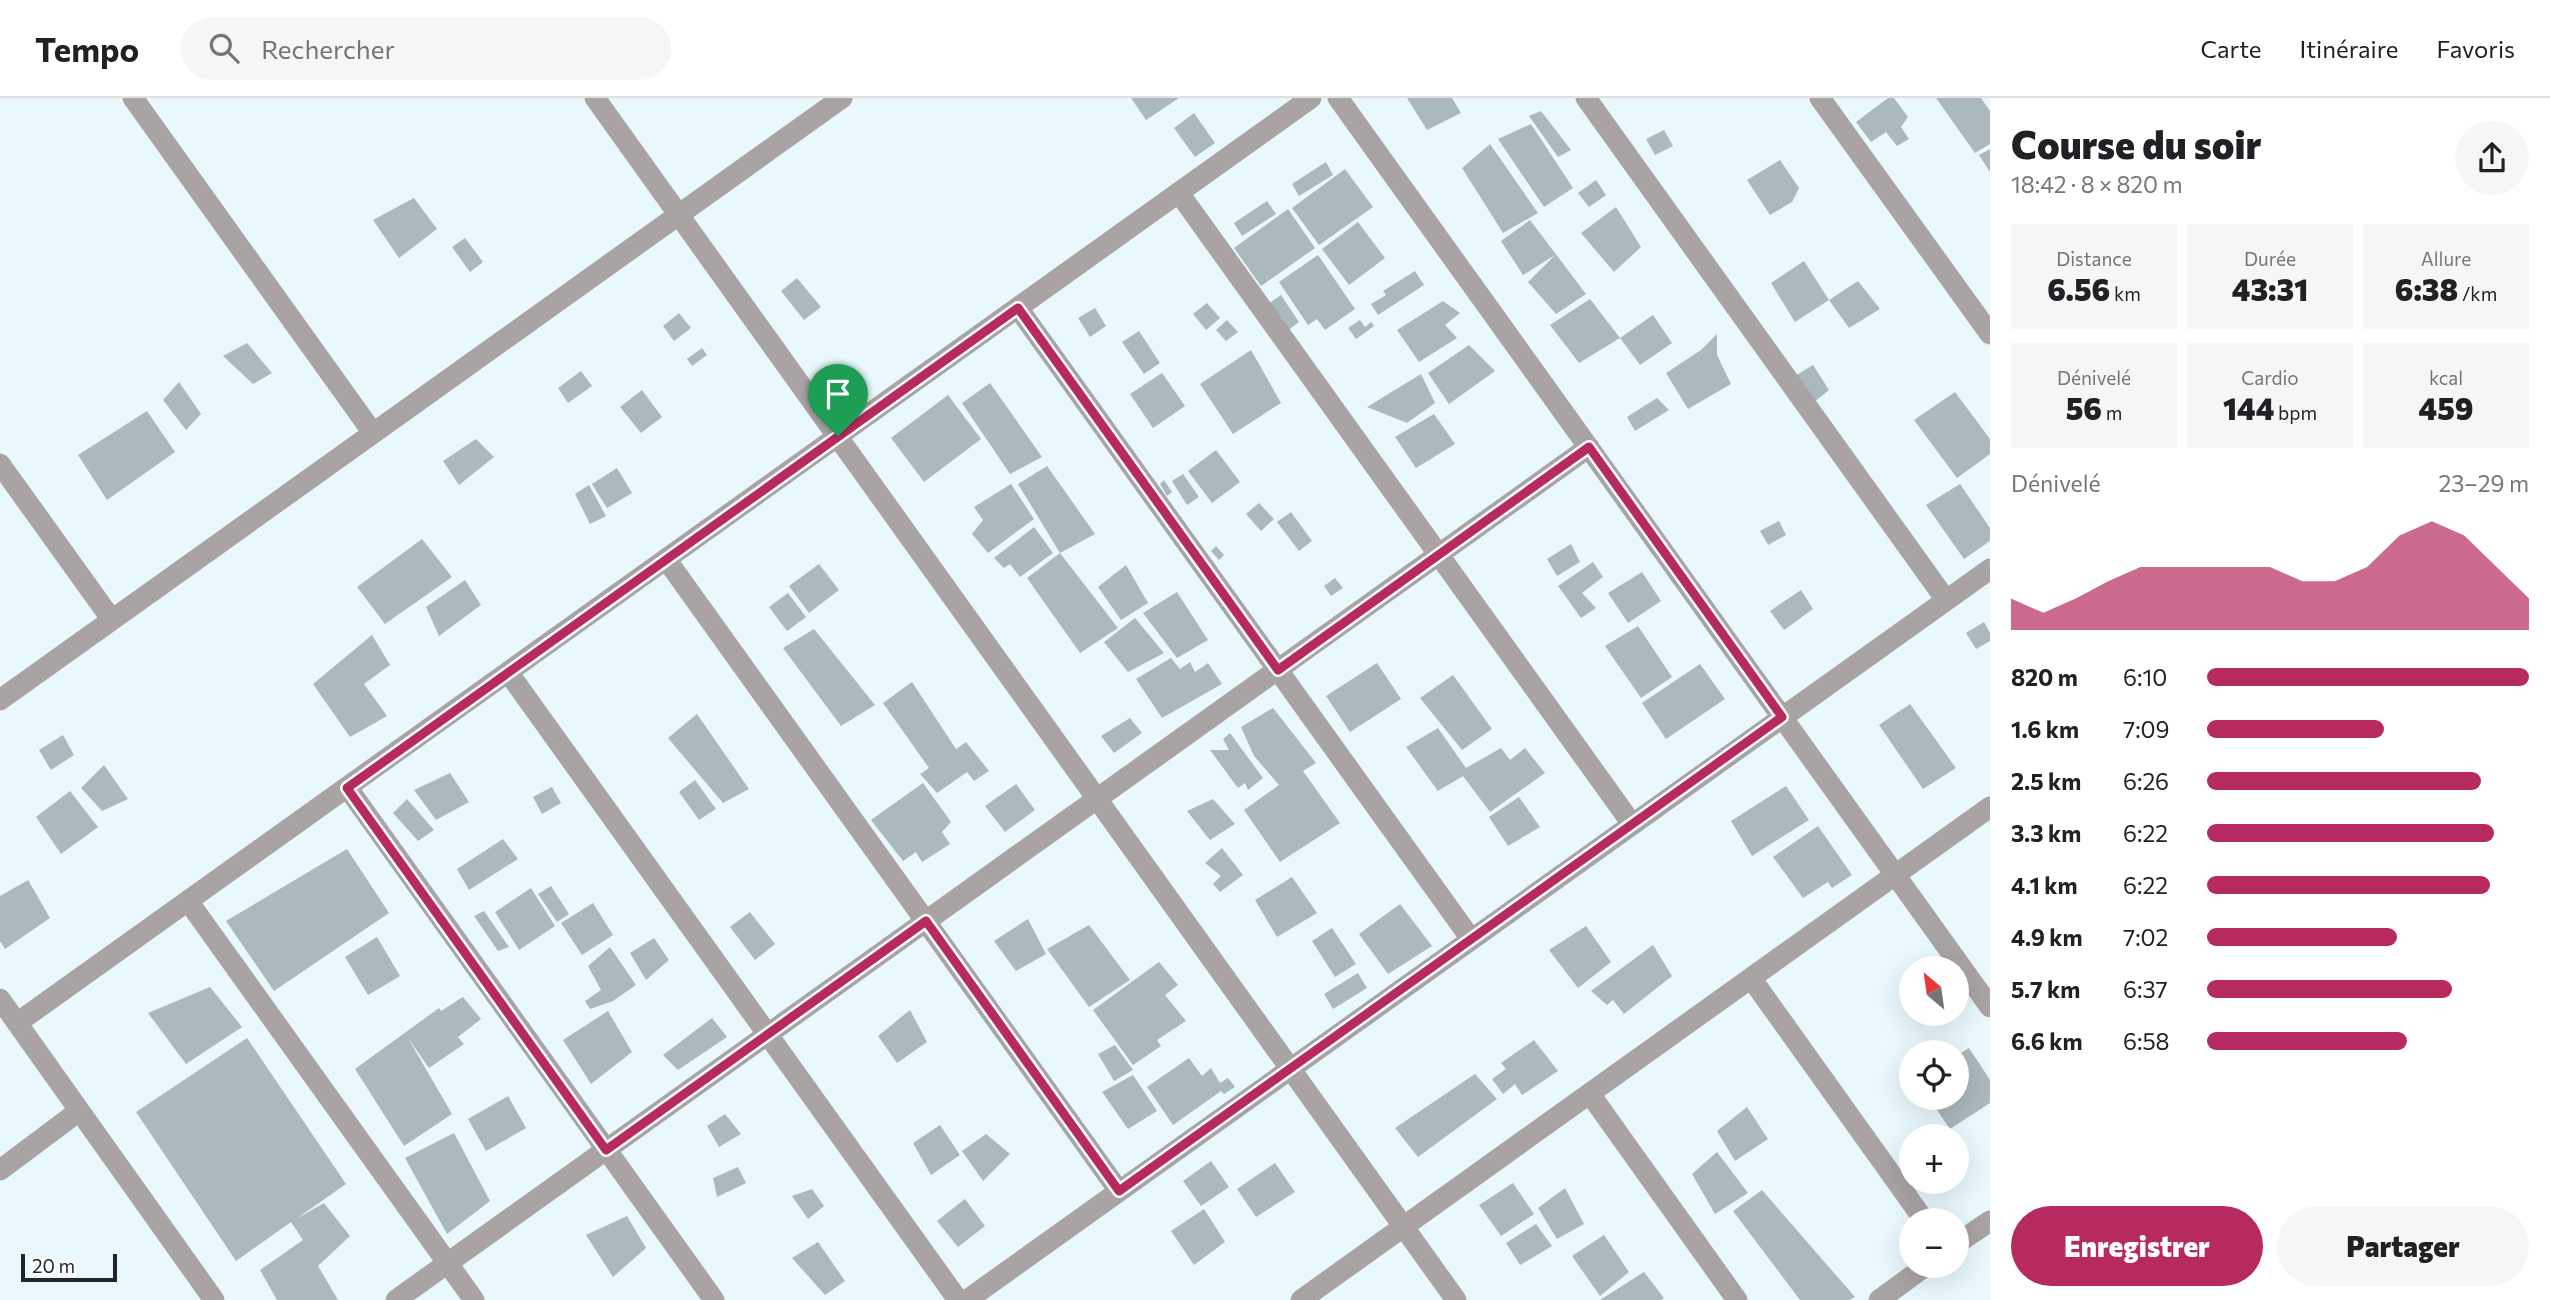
<!DOCTYPE html>
<html lang="fr">
<head>
<meta charset="utf-8">
<style>
  body { margin:0; font-family:Commissioner,sans-serif; background:#f6f6f6; color:#202124; height:100vh; display:flex; flex-direction:column; font-size:26px; white-space:nowrap }
  * { box-sizing:border-box; margin:0 }
  p { font-size:23px; color:#757577 }
  .icon { flex:none; width:38px; height:38px; fill:none; stroke:currentColor; stroke-width:2; stroke-linecap:round; stroke-linejoin:round }
  .map { position:relative; flex:1; overflow:hidden }
  .side { display:flex; flex-direction:column; background:#fff; width:560px }
  .side>* { flex:none }
  .needle { width:46px; rotate:331deg }
  .fabs { position:absolute; left:1899px; top:858px; display:grid; gap:14px }
  .fabs a { display:grid; place-items:center; width:70px; height:70px; border-radius:50%; background:#fff; box-shadow:0 7px 28px #0002; font-size:35px }
  .scale { position:absolute; left:21px; bottom:18px; width:96px; box-sizing:border-box; padding-left:7px; border:4px solid #202627; border-top:0; font-size:19px; line-height:24px; white-space:nowrap; color:#202627; -webkit-text-stroke:5px #fff; paint-order:stroke }
  .pin { position:absolute; display:grid; place-items:center; width:60px; height:60px; color:#fff; margin:-72px -30px; border-radius:50% 50% 50% 0; rotate:-45deg; box-shadow:0 0 7px #0007 }
  .pin .icon { rotate:45deg }
  .round { display:grid; place-items:center; flex:none; width:74px; height:74px; border-radius:37px; background:#f6f6f6 }
  .summary { display:flex; align-items:center; justify-content:space-between; height:119px; padding:0 21px }
  h1 { font-size:38px; font-weight:800; line-height:52px }
  .stats { display:grid; grid-template-columns:repeat(3,1fr); gap:10px; height:119px; padding:7px 21px }
  .stats div { display:grid; align-content:center; border-radius:0px; background:#f6f6f6; text-align:center }
  .stats b { font-size:30px; font-weight:800 }
  .stats small { font-size:19px; font-weight:400 }
  .stats p { font-size:19px }
  .chart { height:196px; padding:14px 21px }
  .chart p { display:flex; justify-content:space-between }
  .chart svg { width:100%; height:126px; margin-top:7px; fill:#b72a5f; opacity:.7 }
  .cta { display:flex; gap:14px; margin-top:auto; padding:14px 21px }
  .cta a { flex:1; height:80px; border-radius:42px; background:#b72a5f; color:#fff; font-size:28px; font-weight:800; line-height:80px; text-align:center }
  .cta a+a { background:#f6f6f6; color:#202124 }
  ul { padding:0 21px; list-style:none; font-size:23px }
  li { display:grid; grid-template-columns:112px 84px 1fr; align-items:center; height:52px }
  li i { height:18px; border-radius:9px; background:#b72a5f }
  header { display:flex; align-items:center; gap:42px; box-sizing:border-box; height:98px; padding:0 35px; background:#fff; border-bottom:2px solid #e0e0e0 }
  header strong { font-size:33px }
  nav { display:flex; gap:38px; margin-inline-start:auto; font-size:24px }
  .search { width:490px; height:63px; background:#f6f6f6; display:flex; align-items:center; gap:18px; box-sizing:border-box; padding:0 24px; border-radius:38px; color:#757577; font-size:26px }
  main { display:flex; flex:1; min-height:0 }
  .map>svg:first-child { display:block }
  .building { fill:#aab9bd }
  .lines { fill:none; stroke-linecap:round; stroke-linejoin:round }
  .street { stroke:#a9a3a4; stroke-width:21 }
  .route-casing { stroke:#fff; stroke-width:14 }
  .route { stroke:#b72a5f; stroke-width:9 }
</style>
</head>
<body>
<header>
<strong>Tempo</strong>
<div class="search"><svg class="icon" aria-label="search" viewBox="0 0 24 24"><circle cx="10" cy="10" r="6"/><path d="M15 15l6 6"/></svg>Rechercher</div>
<nav><a>Carte</a><a>Itinéraire</a><a>Favoris</a></nav>
</header>
<main>
<div class="map">
<svg width="1990" height="1202" viewBox="0 0 1990 1202">
  <rect width="100%" height="100%" fill="#e8f8fc"/>
  <!-- building -->
  <path class="building" d="M 1131,0 L 1179,0 L 1146,22 Z
    M 1407,0 L 1452,0 L 1461,15 L 1427,32 Z
    M 1888,0 L 1894,0 L 1908,19 L 1901,29 L 1909,41 L 1897,48 L 1886,34 L 1871,44 L 1856,24 Z
    M 1936,0 L 1981,0 L 1990,13 L 1990,46 L 1975,55 Z
    M 1541,13 L 1571,52 L 1558,59 L 1529,18 Z
    M 1194,15 L 1215,45 L 1195,59 L 1174,30 Z
    M 1531,26 L 1573,90 L 1544,109 L 1498,41 Z
    M 1664,32 L 1673,48 L 1655,57 L 1646,41 Z
    M 1490,46 L 1538,115 L 1503,135 L 1462,70 Z
    M 1990,51 L 1990,74 L 1979,57 Z
    M 1780,62 L 1799,90 L 1792,104 L 1770,117 L 1747,82 Z
    M 1326,64 L 1333,77 L 1299,98 L 1292,86 Z
    M 1345,71 L 1373,109 L 1319,147 L 1292,110 Z
    M 1596,82 L 1606,97 L 1589,109 L 1578,95 Z
    M 414,100 L 437,131 L 399,160 L 373,122 Z
    M 1267,103 L 1276,116 L 1242,138 L 1234,125 Z
    M 1616,109 L 1641,149 L 1614,174 L 1581,135 Z
    M 1288,111 L 1315,150 L 1261,188 L 1234,150 Z
    M 1530,122 L 1586,196 L 1556,216 L 1528,184 L 1555,157 L 1523,177 L 1501,143 Z
    M 1358,124 L 1385,160 L 1349,187 L 1322,151 Z
    M 465,140 L 483,164 L 470,174 L 452,149 Z
    M 1318,157 L 1355,211 L 1325,232 L 1317,221 L 1308,227 L 1279,184 Z
    M 1804,163 L 1829,202 L 1795,224 L 1771,185 Z
    M 1415,173 L 1424,187 L 1378,217 L 1371,206 L 1386,197 L 1383,193 Z
    M 797,180 L 821,209 L 804,222 L 781,193 Z
    M 1858,183 L 1880,211 L 1849,230 L 1829,202 Z
    M 1281,197 L 1299,224 L 1287,233 L 1268,206 Z
    M 1590,201 L 1620,240 L 1579,265 L 1550,227 Z
    M 1443,203 L 1460,215 L 1445,227 L 1457,240 L 1419,264 L 1397,232 Z
    M 1207,205 L 1220,220 L 1206,232 L 1193,216 Z
    M 1095,210 L 1106,228 L 1090,239 L 1078,220 Z
    M 679,215 L 691,230 L 674,243 L 663,228 Z
    M 1653,217 L 1672,245 L 1640,267 L 1620,240 Z
    M 1227,222 L 1238,234 L 1226,243 L 1216,232 Z
    M 1360,222 L 1365,229 L 1371,224 L 1374,228 L 1356,241 L 1348,230 Z
    M 1139,233 L 1160,265 L 1144,276 L 1122,244 Z
    M 1717,236 L 1717,257 L 1731,286 L 1688,311 L 1666,275 L 1701,252 Z
    M 247,245 L 272,275 L 253,286 L 223,258 Z
    M 1469,247 L 1495,273 L 1449,306 L 1428,275 Z
    M 702,250 L 707,257 L 692,268 L 687,261 Z
    M 1251,252 L 1281,305 L 1233,336 L 1200,286 Z
    M 1813,267 L 1829,292 L 1814,304 L 1795,278 Z
    M 581,273 L 592,288 L 568,305 L 558,290 Z
    M 1162,275 L 1185,308 L 1153,330 L 1130,296 Z
    M 1421,276 L 1435,305 L 1407,325 L 1367,309 Z
    M 179,284 L 201,316 L 186,332 L 163,302 Z
    M 990,285 L 1042,359 L 1010,376 L 962,305 Z
    M 642,292 L 662,319 L 641,335 L 620,309 Z
    M 1955,294 L 1990,341 L 1990,356 L 1957,380 L 1914,322 Z
    M 948,297 L 981,341 L 924,384 L 891,340 Z
    M 1657,300 L 1669,312 L 1635,333 L 1627,319 Z
    M 147,313 L 175,354 L 107,402 L 78,357 Z
    M 1434,316 L 1455,346 L 1416,370 L 1395,339 Z
    M 476,341 L 494,359 L 459,387 L 443,363 Z
    M 1216,352 L 1240,384 L 1212,405 L 1188,373 Z
    M 1047,368 L 1095,436 L 1060,455 L 1118,530 L 1080,555 L 1027,480 L 1060,455 L 1018,386 Z
    M 617,370 L 632,395 L 607,410 L 592,386 Z
    M 1183,376 L 1199,399 L 1187,407 L 1172,383 Z
    M 1164,382 L 1172,394 L 1167,398 L 1160,386 Z
    M 1011,386 L 1034,421 L 988,455 L 972,436 L 983,422 L 974,409 Z
    M 1960,386 L 1990,430 L 1990,443 L 1964,461 L 1926,407 Z
    M 589,387 L 606,418 L 590,426 L 575,396 Z
    M 1259,405 L 1274,421 L 1261,433 L 1246,416 Z
    M 1291,414 L 1312,443 L 1299,453 L 1277,424 Z
    M 1779,423 L 1786,437 L 1768,447 L 1760,433 Z
    M 1034,429 L 1053,455 L 1020,479 L 1010,466 L 1004,470 L 994,460 Z
    M 422,441 L 452,479 L 385,526 L 357,489 Z
    M 1571,446 L 1580,464 L 1557,478 L 1547,461 Z
    M 1216,448 L 1224,457 L 1219,462 L 1211,453 Z
    M 1593,464 L 1603,479 L 1582,495 L 1596,510 L 1581,520 L 1558,488 Z
    M 819,466 L 839,492 L 809,515 L 789,488 Z
    M 1126,467 L 1148,505 L 1121,522 L 1098,489 Z
    M 1642,474 L 1661,503 L 1628,525 L 1608,495 Z
    M 1335,480 L 1343,490 L 1331,498 L 1324,488 Z
    M 465,482 L 481,507 L 439,538 L 426,509 Z
    M 1801,492 L 1813,511 L 1784,532 L 1770,513 Z
    M 1177,494 L 1208,542 L 1177,560 L 1143,515 Z
    M 788,495 L 806,519 L 787,533 L 769,509 Z
    M 1135,520 L 1164,555 L 1128,574 L 1104,544 Z
    M 1984,524 L 1990,535 L 1990,543 L 1976,551 L 1966,535 Z
    M 1638,528 L 1672,579 L 1641,600 L 1605,548 Z
    M 814,531 L 875,607 L 841,628 L 783,550 Z
    M 372,537 L 390,567 L 364,586 L 387,618 L 350,639 L 313,586 Z
    M 1171,560 L 1180,571 L 1190,564 L 1195,574 L 1208,565 L 1222,586 L 1162,620 L 1136,581 Z
    M 1377,565 L 1401,601 L 1350,634 L 1326,598 Z
    M 1700,566 L 1725,601 L 1666,641 L 1642,605 Z
    M 1453,577 L 1492,631 L 1462,652 L 1420,600 Z
    M 912,584 L 956,651 L 966,644 L 989,673 L 974,683 L 967,674 L 937,695 L 920,676 L 929,670 L 883,605 Z
    M 1910,606 L 1956,670 L 1923,691 L 1879,627 Z
    M 1273,610 L 1316,665 L 1303,673 L 1340,725 L 1280,764 L 1244,712 L 1279,687 L 1254,658 L 1241,629 Z
    M 697,616 L 749,691 L 723,705 L 668,640 Z
    M 1130,620 L 1142,635 L 1114,655 L 1101,638 Z
    M 1438,630 L 1466,670 L 1501,650 L 1510,662 L 1525,650 L 1545,675 L 1490,714 L 1463,678 L 1438,693 L 1406,649 Z
    M 1230,635 L 1263,680 L 1248,692 L 1245,685 L 1238,690 L 1210,652 L 1229,652 L 1223,641 Z
    M 63,637 L 74,657 L 51,672 L 39,652 Z
    M 104,667 L 128,701 L 102,713 L 81,690 Z
    M 450,675 L 469,704 L 436,722 L 414,692 Z
    M 695,682 L 716,711 L 699,722 L 679,694 Z
    M 923,685 L 951,724 L 942,734 L 950,746 L 922,764 L 916,754 L 903,763 L 871,722 Z
    M 1016,686 L 1035,712 L 1005,734 L 985,708 Z
    M 1786,688 L 1809,722 L 1752,758 L 1731,723 Z
    M 552,689 L 561,705 L 542,716 L 533,699 Z
    M 70,693 L 98,729 L 61,756 L 36,719 Z
    M 1519,699 L 1540,729 L 1508,748 L 1489,719 Z
    M 407,701 L 434,732 L 418,743 L 393,715 Z
    M 1213,701 L 1235,726 L 1210,742 L 1187,713 Z
    M 1818,728 L 1852,777 L 1832,790 L 1828,784 L 1803,800 L 1773,759 Z
    M 503,741 L 518,761 L 469,792 L 457,771 Z
    M 1222,750 L 1243,777 L 1220,794 L 1213,786 L 1221,778 L 1205,765 Z
    M 347,751 L 389,815 L 274,893 L 226,823 Z
    M 1292,779 L 1317,815 L 1277,839 L 1255,802 Z
    M 28,782 L 50,820 L 5,851 L 0,843 L 0,798 Z
    M 551,788 L 569,816 L 557,824 L 538,796 Z
    M 531,790 L 555,828 L 519,852 L 495,814 Z
    M 593,805 L 613,837 L 582,857 L 561,825 Z
    M 1400,806 L 1432,848 L 1388,876 L 1359,836 Z
    M 484,813 L 509,849 L 498,853 L 474,818 Z
    M 750,814 L 775,846 L 755,862 L 730,829 Z
    M 1028,821 L 1046,856 L 1016,873 L 994,843 Z
    M 1089,827 L 1130,882 L 1089,909 L 1047,851 Z
    M 1586,828 L 1611,864 L 1578,890 L 1549,852 Z
    M 1332,830 L 1356,866 L 1335,879 L 1312,843 Z
    M 377,839 L 400,878 L 368,897 L 345,859 Z
    M 654,840 L 669,862 L 646,882 L 630,855 Z
    M 1653,847 L 1672,878 L 1624,916 L 1613,902 L 1607,907 L 1591,893 Z
    M 610,849 L 636,887 L 613,903 L 590,911 L 585,903 L 601,892 L 588,868 Z
    M 1159,864 L 1178,887 L 1165,897 L 1186,923 L 1157,942 L 1161,948 L 1133,967 L 1093,912 Z
    M 1358,875 L 1367,890 L 1333,911 L 1324,896 Z
    M 210,889 L 242,929 L 186,966 L 148,915 Z
    M 463,899 L 481,921 L 458,939 L 464,946 L 429,970 L 408,940 L 452,1016 L 404,1048 L 355,971 L 439,910 L 441,913 Z
    M 910,912 L 927,944 L 897,965 L 878,938 Z
    M 608,913 L 632,954 L 591,986 L 563,942 Z
    M 712,920 L 727,939 L 678,972 L 663,957 Z
    M 247,940 L 346,1086 L 296,1121 L 324,1105 L 350,1138 L 318,1168 L 338,1202 L 277,1202 L 260,1172 L 303,1142 L 291,1124 L 236,1163 L 136,1014 Z
    M 1534,942 L 1558,973 L 1522,997 L 1515,986 L 1503,996 L 1492,981 L 1506,971 L 1501,965 Z
    M 1115,947 L 1133,972 L 1114,983 L 1098,956 Z
    M 1969,950 L 1990,982 L 1990,1005 L 1950,1031 L 1928,999 L 1956,999 L 1956,958 Z
    M 1189,960 L 1202,978 L 1211,970 L 1220,985 L 1228,980 L 1235,989 L 1224,996 L 1221,993 L 1173,1027 L 1147,989 Z
    M 1475,976 L 1497,1001 L 1418,1059 L 1395,1030 Z
    M 1133,977 L 1157,1013 L 1128,1031 L 1102,994 Z
    M 508,998 L 526,1030 L 486,1053 L 468,1021 Z
    M 1747,1009 L 1768,1041 L 1735,1063 L 1717,1033 Z
    M 725,1016 L 741,1036 L 719,1049 L 707,1028 Z
    M 940,1027 L 960,1057 L 931,1077 L 913,1045 Z
    M 454,1035 L 490,1103 L 447,1136 L 405,1060 Z
    M 986,1036 L 1010,1056 L 983,1083 L 962,1053 Z
    M 1717,1054 L 1748,1095 L 1715,1116 L 1692,1076 Z
    M 1211,1063 L 1229,1089 L 1201,1108 L 1183,1083 Z
    M 1275,1065 L 1295,1094 L 1256,1119 L 1237,1091 Z
    M 738,1069 L 746,1085 L 717,1099 L 713,1080 Z
    M 1513,1085 L 1534,1116 L 1501,1138 L 1479,1107 Z
    M 1565,1090 L 1584,1126 L 1557,1141 L 1538,1110 Z
    M 812,1091 L 824,1108 L 808,1121 L 792,1098 Z
    M 1762,1092 L 1855,1199 L 1849,1202 L 1800,1202 L 1733,1113 Z
    M 965,1101 L 985,1128 L 958,1149 L 937,1123 Z
    M 1204,1111 L 1225,1144 L 1194,1167 L 1171,1133 Z
    M 627,1118 L 646,1150 L 613,1179 L 586,1137 Z
    M 1536,1126 L 1552,1148 L 1520,1167 L 1506,1145 Z
    M 1604,1137 L 1629,1174 L 1600,1198 L 1572,1158 Z
    M 818,1144 L 845,1183 L 825,1197 L 792,1160 Z
    M 1644,1174 L 1664,1200 L 1661,1202 L 1600,1202 Z"/>
  <g class="lines">
    <!-- street -->
    <path class="street" d="M 133,0 L 373,335
      M 595,0 L 1456,1202
      M 1338,0 L 1990,909
      M 1586,0 L 1946,502
      M 1820,0 L 1990,236
      M 1179,95 L 1632,726
      M 1018,210 L 1471,841
      M 0,366 L 112,522
      M 666,461 L 1119,1093
      M 508,574 L 958,1202
      M 0,602 L 842,0
      M 347,689 L 714,1202
      M 188,803 L 474,1202
      M 1751,880 L 1924,1122
      M 0,901 L 214,1202
      M 17,925 L 1311,0
      M 1590,996 L 1737,1202
      M 0,1072 L 79,1013
      M 1956,1146 L 1990,1123
      M 396,1202 L 1589,349
      M 967,1202 L 1990,471
      M 1301,1202 L 1990,709
      M 1879,1202 L 1927,1167"/>
  </g>
  <g class="lines">
    <defs>
      <path id="route" d="M 1018,210 L 1278,572 L 1589,349 L 1782,619 L 1119,1093 L 926,823 L 606,1052 L 347,690 Z"/>
    </defs>
    <!-- route casing -->
    <use href="#route" class="route-casing"/>
    <!-- route -->
    <use href="#route" class="route"/>
  </g>
</svg>
<div class="fabs">
<a><svg class="needle" viewBox="-14 -14 28 28"><path d="M0-13l5 13h-10z" fill="#e53935"/><path d="M0 13l5-13h-10z" fill="#757577"/></svg></a>
<a><svg class="icon" aria-label="locate" viewBox="0 0 24 24"><circle cx="12" cy="12" r="6"/><path d="M12 2v4M12 18v4M2 12h4M18 12h4"/></svg></a>
<a>+</a>
<a>−</a>
</div>
<div class="scale">20 m</div>
<div class="pin" style="left:838px;top:338px;background:#1e9e55"><svg class="icon" aria-label="arrive" viewBox="0 0 24 24"><path d="M6 21V4h12l-3 4 3 4H6"/></svg></div>
</div>
<section class="side">
<div class="summary"><div><h1>Course du soir</h1><p>18:42 · 8 × 820 m</p></div><a class="round"><svg class="icon" aria-label="share" viewBox="0 0 24 24"><path d="M12 15V3M7 8l5-5 5 5M5 13v7h14v-7"/></svg></a></div>
<div class="stats">
<div><p>Distance</p><b>6.56<small> km</small></b></div>
<div><p>Durée</p><b>43:31</b></div>
<div><p>Allure</p><b>6:38<small> /km</small></b></div>
</div>
<div class="stats">
<div><p>Dénivelé</p><b>56<small> m</small></b></div>
<div><p>Cardio</p><b>144<small> bpm</small></b></div>
<div><p>kcal</p><b>459</b></div>
</div>
<div class="chart"><p><span>Dénivelé</span>23–29 m</p>
<svg viewBox="0 0 160 44" preserveAspectRatio="none"><path d="M0 44V33L10 38L20 33L30 27L40 22L50 22L60 22L70 22L80 22L90 27L100 27L110 22L120 11L130 6L140 11L150 22L160 33V44z"/></svg>
</div>
<ul>
<li><b>820 m</b>6:10<i style="width:100%"></i></li>
<li><b>1.6 km</b>7:09<i style="width:55%"></i></li>
<li><b>2.5 km</b>6:26<i style="width:85%"></i></li>
<li><b>3.3 km</b>6:22<i style="width:89%"></i></li>
<li><b>4.1 km</b>6:22<i style="width:88%"></i></li>
<li><b>4.9 km</b>7:02<i style="width:59%"></i></li>
<li><b>5.7 km</b>6:37<i style="width:76%"></i></li>
<li><b>6.6 km</b>6:58<i style="width:62%"></i></li>
</ul>
<div class="cta"><a>Enregistrer</a><a>Partager</a></div>
</section>
</main>
</body>
</html>
